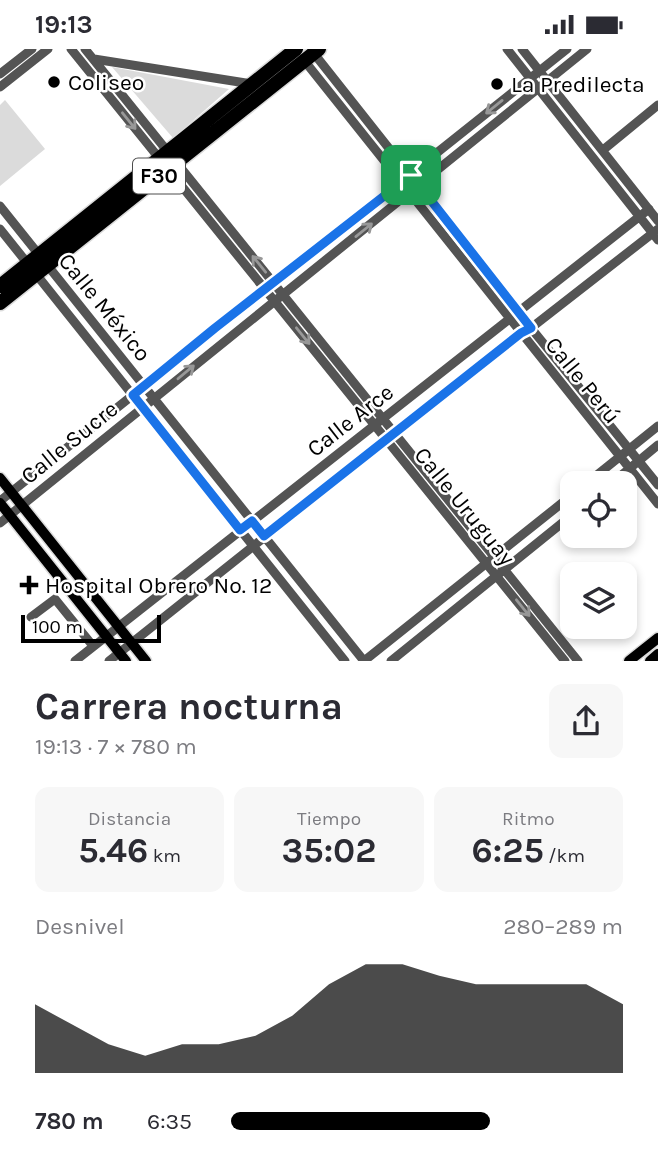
<!DOCTYPE html>
<html lang="es">
<head>
<meta charset="utf-8">
<style>
  body { margin:0; font-family:Karla,sans-serif; background:#f7f7f7; color:#2b2b33; height:100vh; display:flex; flex-direction:column; font-size:26px; white-space:nowrap }
  * { box-sizing:border-box; margin:0 }
  p { font-size:23px; color:#7c7c81 }
  .icon { flex:none; width:38px; height:38px; fill:none; stroke:currentColor; stroke-width:2; stroke-linecap:round; stroke-linejoin:round }
  .map { position:relative; height:612px; overflow:hidden }
  .details { display:flex; flex-direction:column; background:#fff; flex:1 }
  .details>* { flex:none }
  .controls { position:absolute; left:560px; top:422px; display:grid; gap:14px }
  .controls a { display:grid; place-items:center; width:77px; height:77px; border-radius:14px; background:#fff; box-shadow:0 4px 10px #0003; font-size:35px }
  .scale { position:absolute; left:21px; bottom:18px; width:140px; box-sizing:border-box; padding-left:7px; border:4px solid #000; border-top:0; font-size:19px; line-height:24px; white-space:nowrap; color:#000; -webkit-text-stroke:5px #fff; paint-order:stroke }
  .pin { position:absolute; display:grid; place-items:center; width:60px; height:60px; color:#fff; margin:-30px; border-radius:14px; box-shadow:0 4px 10px #0006 }
  .round { display:grid; place-items:center; flex:none; width:74px; height:74px; border-radius:14px; background:#f7f7f7 }
  .head { display:flex; align-items:center; justify-content:space-between; height:119px; padding:0 35px }
  h1 { font-size:38px; font-weight:700; line-height:52px }
  .metrics { display:grid; grid-template-columns:repeat(3,1fr); gap:10px; height:119px; padding:7px 35px }
  .metrics div { display:grid; align-content:center; border-radius:14px; background:#f7f7f7; text-align:center }
  .metrics b { font-size:35px; font-weight:700 }
  .metrics small { font-size:19px; font-weight:400 }
  .metrics p { font-size:19px }
  .chart { height:196px; padding:14px 35px }
  .chart p { display:flex; justify-content:space-between }
  .chart svg { width:100%; height:126px; margin-top:7px; fill:#000; opacity:.7 }
  ul { padding:0 35px; list-style:none; font-size:23px }
  li { display:grid; grid-template-columns:112px 84px 1fr; align-items:center; height:52px }
  li i { height:18px; border-radius:9px; background:#000 }
  .status { display:flex; justify-content:space-between; align-items:center; height:49px; padding:0 35px; background:#fff; direction:ltr }
  .status svg { height:19px; fill:currentColor }
  .map>svg:first-child { display:block }
  .green { fill:#dbdbdb }
  .lines { fill:none; stroke-linecap:round; stroke-linejoin:round }
  .major-casing { stroke:#dbdbdb; stroke-width:13 }
  .highway-casing { stroke:#dbdbdb; stroke-width:17 }
  .minor { stroke:#545454; stroke-width:9 }
  .major { stroke:#000; stroke-width:10 }
  .highway { stroke:#000; stroke-width:14 }
  .oneway { stroke:#989898 }
  .route-casing { stroke:#fff; stroke-width:14 }
  .route { stroke:#1a73e8; stroke-width:9 }
  .poi-dot { fill:#000; stroke:#fff; stroke-width:2.5 }
  .labels { text-anchor:middle; stroke-width:5; stroke-linejoin:round; paint-order:stroke }
  .shield { fill:#fff; stroke:#4c4c4c; stroke-width:2 }
  .shield-label { font-size:21px; font-weight:bold; fill:#000 }
  .poi-label { font-size:23px; fill:#000; stroke:#fff; text-anchor:start }
  .street-label { font-size:23px; fill:#000; stroke:#fff }
</style>
</head>
<body>
<div class="status"><b>19:13</b><svg viewBox="0 0 49 12"><path d="M0 12V9h3v3zM5 12V6h3v6zM10 12V3h3v9zM15 12V0h3v12zM26 1h20v11H26zM47 4h2v5h-2z"/></svg></div>
<div class="map">
<svg width="658" height="612" viewBox="0 0 658 612">
  <rect width="100%" height="100%" fill="#fff"/>
  <!-- green -->
  <path class="green" d="M 112,18 L 229,40 L 173,89 Z
    M 5,51 L 45,100 L 0,137 L 0,56 Z"/>
  <g class="lines">
    <defs>
      <path id="major" d="M 0,429 L 146,612
        M 0,454 L 126,612
        M 629,612 L 658,589
        M 650,612 L 658,605"/>
      <path id="highway" d="M 0,237 L 296,0
        M 0,254 L 319,0"/>
    </defs>
    <!-- major casing -->
    <use href="#major" class="major-casing"/>
    <!-- highway casing -->
    <use href="#highway" class="highway-casing"/>
    <!-- minor -->
    <path class="minor" d="M 71,0 L 565,612
      M 85,0 L 578,612
      M 507,0 L 658,191
      M 522,0 L 658,172
      M 312,2 L 531,279 L 658,436
      M 94,10 L 252,35
      M 303,10 L 658,455
      M 0,25 L 32,0
      M 0,38 L 48,0
      M 603,101 L 658,56
      M 0,157 L 364,612
      M 0,180 L 345,612
      M 587,434 L 658,377
      M 612,434 L 658,396
      M 0,452 L 567,0
      M 0,474 L 587,0
      M 31,568 L 55,550 L 93,597
      M 75,612 L 649,160
      M 109,612 L 521,284 L 531,279 L 658,180
      M 364,612 L 572,446
      M 391,612 L 572,466"/>
    <!-- major -->
    <use href="#major" class="major"/>
    <!-- highway -->
    <use href="#highway" class="highway"/>
  </g>
  <!-- one-way arrows -->
  <defs><path id="oneway-shaft" d="M-6 0H5M1.5-3L5.5 0L1.5 3" fill="none" stroke-width="1.6" stroke-linecap="round" stroke-linejoin="round" transform="scale(1.75)"/></defs>
  <g class="oneway">
    <use href="#oneway-shaft" transform="translate(494 58) rotate(141)"/>
    <use href="#oneway-shaft" transform="translate(129 72) rotate(51)"/>
    <use href="#oneway-shaft" transform="translate(364 181) rotate(-39)"/>
    <use href="#oneway-shaft" transform="translate(259 215) rotate(-129)"/>
    <use href="#oneway-shaft" transform="translate(303 287) rotate(51)"/>
    <use href="#oneway-shaft" transform="translate(186 323) rotate(-40)"/>
    <use href="#oneway-shaft" transform="translate(523 559) rotate(51)"/>
  </g>
  <g class="lines">
    <defs>
      <path id="route" d="M 411,126 L 531,279 L 521,284 L 264,487 L 252,472 L 240,481 L 133,346 L 215,279 Z"/>
    </defs>
    <!-- route casing -->
    <use href="#route" class="route-casing"/>
    <!-- route -->
    <use href="#route" class="route"/>
  </g>
  <!-- markers -->
  <g class="poi-dot">
    <circle cx="54" cy="33" r="7"/>
    <circle cx="497" cy="35" r="7"/>
    <path d="M25.5 525.5h7v7h7v7h-7v7h-7v-7h-7v-7h7z"/>
  </g>
  <g class="labels">
    <!-- shield labels -->
    <rect class="shield" x="133" y="109.5" width="52" height="35" rx="5"/>
    <g class="shield-label">
      <text x="159" y="134">F30</text>
    </g>
    <!-- poi labels -->
    <g class="poi-label">
      <text x="68" y="41">Coliseo</text>
      <text x="511" y="43">La Predilecta</text>
      <text x="45" y="544">Hospital Obrero No. 12</text>
    </g>
    <!-- street labels -->
    <g class="street-label">
      <text transform="translate(105 258) rotate(51)" y="8">Calle México</text>
      <text transform="translate(583 331) rotate(51)" y="8">Calle Perú</text>
      <text transform="translate(350 371) rotate(-38)" y="8">Calle Arce</text>
      <text transform="translate(69 393) rotate(-39)" y="8">Calle Sucre</text>
      <text transform="translate(465 457) rotate(51)" y="8">Calle Uruguay</text>
    </g>
  </g>
</svg>
<div class="controls">
<a><svg class="icon" aria-label="locate" viewBox="0 0 24 24"><circle cx="12" cy="12" r="6"/><path d="M12 2v4M12 18v4M2 12h4M18 12h4"/></svg></a>
<a><svg class="icon" aria-label="layers" viewBox="0 0 24 24"><path d="M12 4l9 5-9 5-9-5zM3 14l9 5 9-5"/></svg></a>
</div>
<div class="scale">100 m</div>
<div class="pin" style="left:411px;top:126px;background:#1e9e55"><svg class="icon" aria-label="arrive" viewBox="0 0 24 24"><path d="M6 21V4h12l-3 4 3 4H6"/></svg></div>
</div>
<section class="details">
<div class="head"><div><h1>Carrera nocturna</h1><p>19:13 · 7 × 780 m</p></div><a class="round"><svg class="icon" aria-label="share" viewBox="0 0 24 24"><path d="M12 15V3M7 8l5-5 5 5M5 13v7h14v-7"/></svg></a></div>
<div class="metrics">
<div><p>Distancia</p><b>5.46<small> km</small></b></div>
<div><p>Tiempo</p><b>35:02</b></div>
<div><p>Ritmo</p><b>6:25<small> /km</small></b></div>
</div>
<div class="chart"><p><span>Desnivel</span>280–289 m</p>
<svg viewBox="0 0 160 44" preserveAspectRatio="none"><path d="M0 44V20L10 27L20 34L30 38L40 34L50 34L60 31L70 24L80 13L90 6L100 6L110 10L120 13L130 13L140 13L150 13L160 20V44z"/></svg>
</div>
<ul>
<li><b>780 m</b>6:35<i style="width:66%"></i></li>
</ul>
</section>
</body>
</html>
